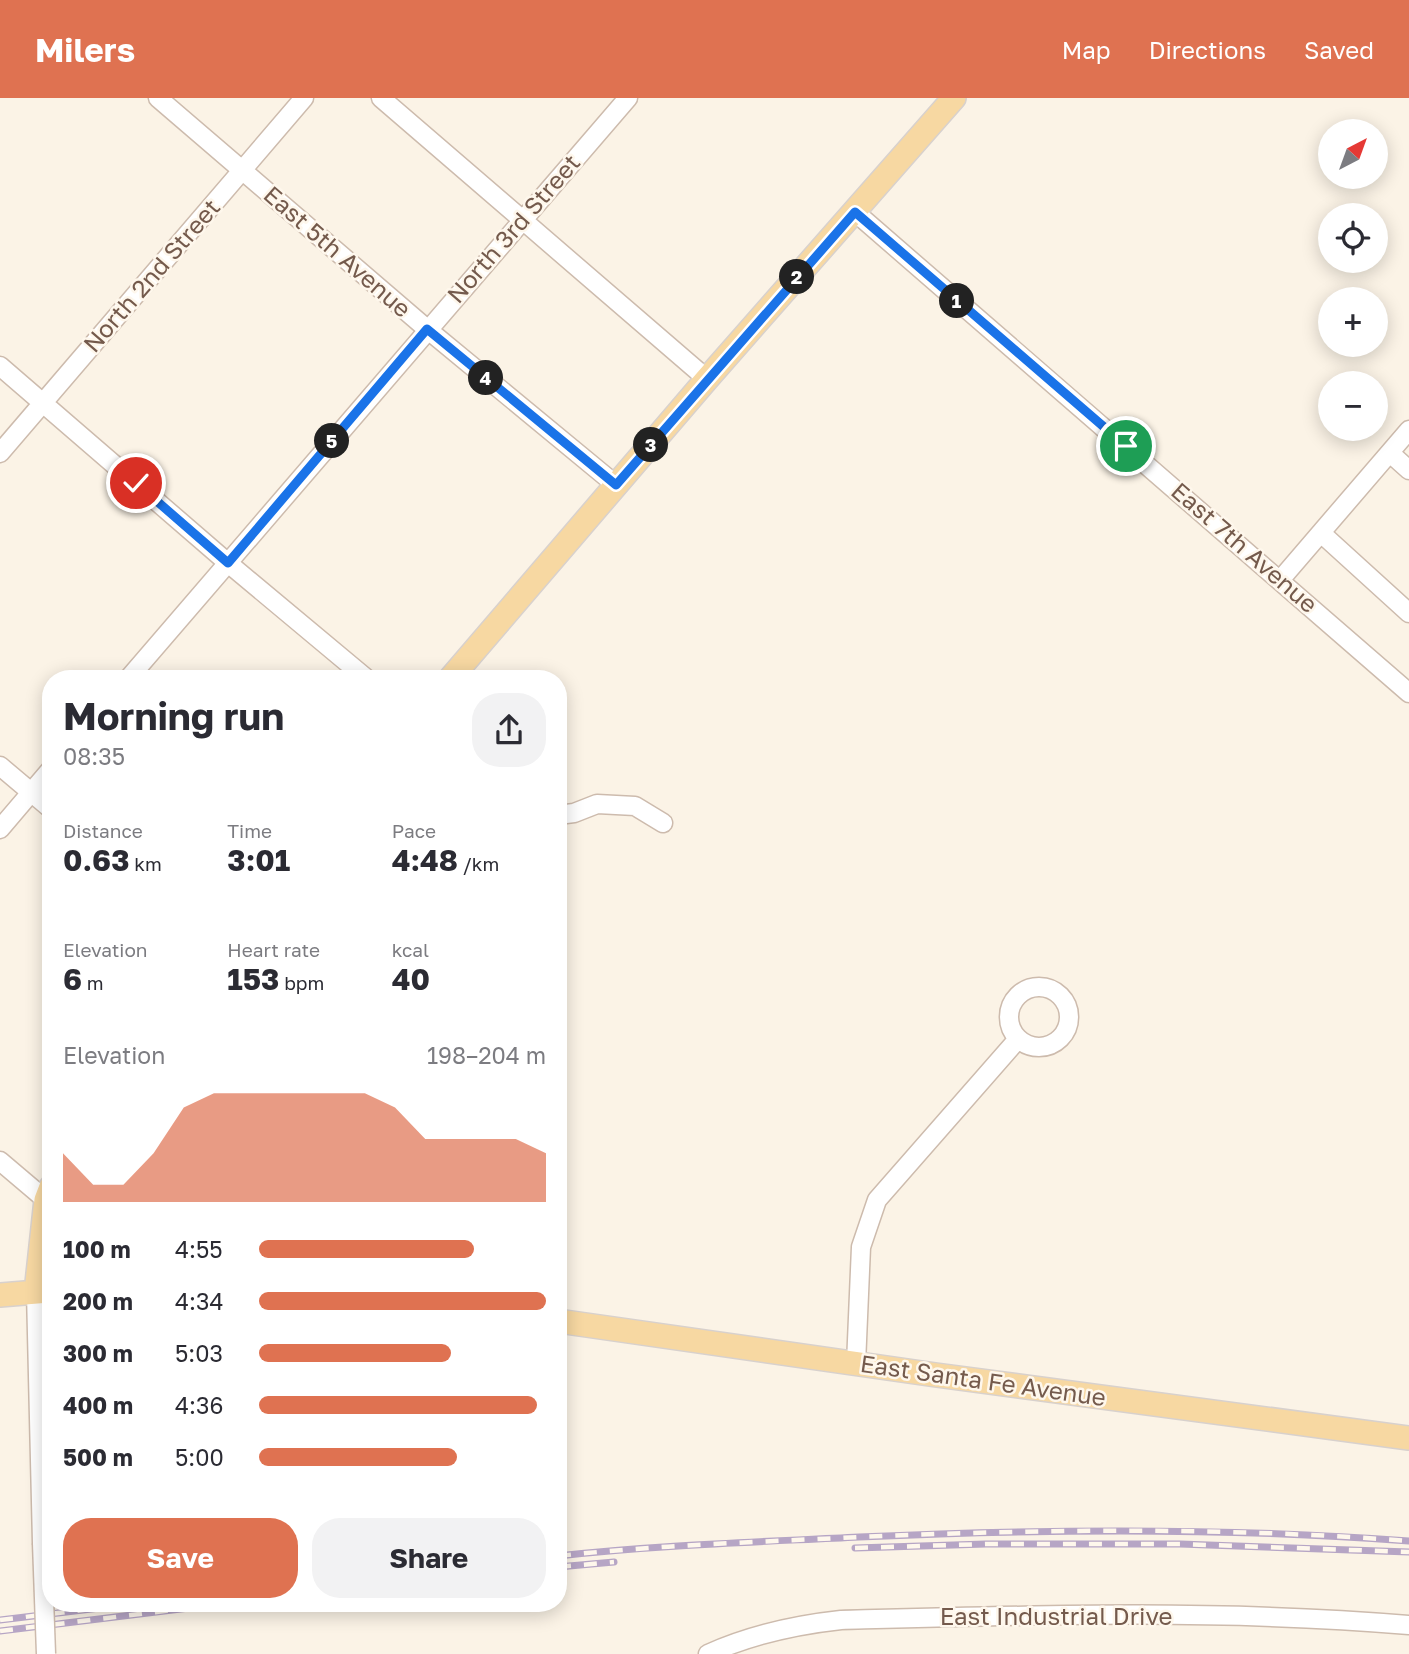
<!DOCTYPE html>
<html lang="en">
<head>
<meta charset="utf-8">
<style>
  body { margin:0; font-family:"Golos Text",sans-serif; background:#f2f2f3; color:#2b2b33; height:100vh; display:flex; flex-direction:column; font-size:26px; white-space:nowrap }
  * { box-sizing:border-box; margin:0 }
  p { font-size:23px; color:#7c7c81 }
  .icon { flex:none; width:38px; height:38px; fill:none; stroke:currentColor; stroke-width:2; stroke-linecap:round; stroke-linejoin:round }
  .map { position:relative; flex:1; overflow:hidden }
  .panel { position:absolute; left:42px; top:572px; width:525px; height:942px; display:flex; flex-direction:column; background:#fff; border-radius:28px; box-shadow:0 4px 18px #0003 }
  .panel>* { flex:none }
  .needle { width:46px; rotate:41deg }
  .fabs { position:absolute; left:1318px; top:21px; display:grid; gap:14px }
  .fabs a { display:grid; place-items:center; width:70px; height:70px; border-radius:50%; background:#fff; box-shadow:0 4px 18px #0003; font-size:35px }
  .pin { position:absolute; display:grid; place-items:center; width:60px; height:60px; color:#fff; margin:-30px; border:4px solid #fff; border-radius:50%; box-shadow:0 2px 7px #0007 }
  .km { position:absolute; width:35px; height:35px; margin:-18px; border-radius:50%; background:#222; color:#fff; font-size:19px; line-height:35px; text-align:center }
  .round { display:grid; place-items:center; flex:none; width:74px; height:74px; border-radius:28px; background:#f2f2f3 }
  .head { display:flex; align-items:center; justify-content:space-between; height:119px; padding:0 21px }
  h1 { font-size:38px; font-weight:700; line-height:52px }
  .stats { display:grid; grid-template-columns:repeat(3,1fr); gap:10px; height:119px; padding:7px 21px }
  .stats div { display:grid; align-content:center }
  .stats b { font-size:30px; font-weight:700 }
  .stats small { font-size:19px; font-weight:400 }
  .stats p { font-size:19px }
  .chart { height:196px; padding:14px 21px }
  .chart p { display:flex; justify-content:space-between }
  .chart svg { width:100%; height:126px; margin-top:7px; fill:#df7251; opacity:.7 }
  .primary-button { display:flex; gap:14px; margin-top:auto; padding:14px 21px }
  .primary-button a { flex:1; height:80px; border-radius:28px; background:#df7251; color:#fff; font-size:28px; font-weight:700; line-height:80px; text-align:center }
  .primary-button a+a { background:#f2f2f3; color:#2b2b33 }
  ul { padding:0 21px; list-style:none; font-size:23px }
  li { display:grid; grid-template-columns:112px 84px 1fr; align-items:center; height:52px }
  li i { height:18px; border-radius:9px; background:#df7251 }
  header { display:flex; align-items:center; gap:42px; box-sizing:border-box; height:98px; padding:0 35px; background:#df7251; color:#fff }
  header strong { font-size:33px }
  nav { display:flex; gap:38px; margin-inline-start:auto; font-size:24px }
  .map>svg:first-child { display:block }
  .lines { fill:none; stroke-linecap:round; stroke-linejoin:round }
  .minor-casing { stroke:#cdbbad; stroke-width:21 }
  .major-casing { stroke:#d8d1cd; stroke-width:26 }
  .minor { stroke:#fff; stroke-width:18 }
  .major { stroke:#f7d8a2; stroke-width:23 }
  .rail-casing { stroke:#b6a5c5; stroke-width:7 }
  .rail { stroke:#fef7ec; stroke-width:4.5; stroke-dasharray:13; stroke-linecap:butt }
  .minor-bridge-casing { stroke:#cdbbad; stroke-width:21; stroke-linecap:butt }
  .minor-bridge { stroke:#fff; stroke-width:18 }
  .route-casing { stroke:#fff; stroke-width:14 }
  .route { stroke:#1a73e8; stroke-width:9 }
  .labels { text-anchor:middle; stroke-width:5; stroke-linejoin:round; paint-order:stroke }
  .street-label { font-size:24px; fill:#745a4c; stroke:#fef7ec }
</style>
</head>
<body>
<header>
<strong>Milers</strong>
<nav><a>Map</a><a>Directions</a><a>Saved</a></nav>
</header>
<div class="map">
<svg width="1409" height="1556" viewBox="0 0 1409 1556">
  <rect width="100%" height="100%" fill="#fbf3e6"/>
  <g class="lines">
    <defs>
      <path id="minor" d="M 158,0 L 427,231 L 616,387
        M 381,0 L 707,281
        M 855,114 L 1409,595
        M 0,268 L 228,465 L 367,581
        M 0,355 L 304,0
        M 1390,355 L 1409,372
        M 1321,435 L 1409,515
        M 1281,481 L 1409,332
        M 128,581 L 628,0
        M 0,668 L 51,711
        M 558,717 L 574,715 L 597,706 L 635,708 L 663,725
        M 0,731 L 51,671
        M1009 919a30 30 0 1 1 60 0a30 30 0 1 1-60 0Z
        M 0,1063 L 46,1102
        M 36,1194 L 42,1445
        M 856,1266 L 861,1149 L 877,1102 L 1018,941
        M 708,1556 C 750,1537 795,1527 841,1522 C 1030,1517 1220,1511 1409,1527"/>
      <path id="major" d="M 450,581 L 707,281 L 954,0
        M 36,1194 L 46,1102 L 51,1089
        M 0,1197 L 49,1193
        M 558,1223 L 936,1277 L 1409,1340"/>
    </defs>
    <!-- minor casing -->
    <use href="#minor" class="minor-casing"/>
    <!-- major casing -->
    <use href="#major" class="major-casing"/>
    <!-- minor -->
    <use href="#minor" class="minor"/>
    <!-- major -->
    <use href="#major" class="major"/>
    <defs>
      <path id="rail" d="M 855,1450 L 986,1446 L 1180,1446 L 1409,1454
        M 558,1458 C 658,1447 759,1444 859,1439 C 1042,1431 1227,1429 1409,1443
        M 558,1469 L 614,1464
        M 0,1522 L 141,1505
        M 0,1533 L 230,1505"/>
    </defs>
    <!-- rail casing -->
    <use href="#rail" class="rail-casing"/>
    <!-- rail -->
    <use href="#rail" class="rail"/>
    <defs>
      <path id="minor-bridge" d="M 42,1445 L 46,1556"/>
    </defs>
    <!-- minor-bridge casing -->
    <use href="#minor-bridge" class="minor-bridge-casing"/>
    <!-- minor-bridge -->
    <use href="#minor-bridge" class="minor-bridge"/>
  </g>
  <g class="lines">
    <defs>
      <path id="route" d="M 136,385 L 228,465 L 427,231 L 616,387 L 855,114 L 1126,348"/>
    </defs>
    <!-- route casing -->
    <use href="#route" class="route-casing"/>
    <!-- route -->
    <use href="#route" class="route"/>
  </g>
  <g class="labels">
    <!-- street labels -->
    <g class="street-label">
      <text transform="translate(514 131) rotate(-49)" y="8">North 3rd Street</text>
      <text transform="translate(337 154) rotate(41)" y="8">East 5th Avenue</text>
      <text transform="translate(152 178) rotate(-49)" y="8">North 2nd Street</text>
      <text transform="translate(1244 450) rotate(41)" y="8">East 7th Avenue</text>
      <text transform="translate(983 1283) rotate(8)" y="8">East Santa Fe Avenue</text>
      <text x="1056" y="1527">East Industrial Drive</text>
    </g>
  </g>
</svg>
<div class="fabs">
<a><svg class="needle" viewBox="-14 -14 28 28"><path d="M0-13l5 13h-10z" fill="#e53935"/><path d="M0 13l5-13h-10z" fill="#7c7c81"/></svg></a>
<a><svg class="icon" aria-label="locate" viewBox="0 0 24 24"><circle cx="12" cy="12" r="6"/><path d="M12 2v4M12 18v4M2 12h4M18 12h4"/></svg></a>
<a>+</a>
<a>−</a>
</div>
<div class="pin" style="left:1126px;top:348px;background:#1e9e55"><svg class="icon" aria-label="arrive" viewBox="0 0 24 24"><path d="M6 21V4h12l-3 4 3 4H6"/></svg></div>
<div class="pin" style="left:136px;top:385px;background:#d93025"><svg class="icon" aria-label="check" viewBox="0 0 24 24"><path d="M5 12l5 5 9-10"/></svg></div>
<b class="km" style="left:957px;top:203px">1</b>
<b class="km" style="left:797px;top:179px">2</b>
<b class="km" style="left:651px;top:347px">3</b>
<b class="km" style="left:486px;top:280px">4</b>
<b class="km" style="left:332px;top:343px">5</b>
<section class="panel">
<div class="head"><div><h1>Morning run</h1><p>08:35</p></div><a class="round"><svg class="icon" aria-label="share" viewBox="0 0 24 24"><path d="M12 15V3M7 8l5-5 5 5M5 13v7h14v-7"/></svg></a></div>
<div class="stats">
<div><p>Distance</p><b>0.63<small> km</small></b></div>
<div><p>Time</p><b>3:01</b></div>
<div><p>Pace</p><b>4:48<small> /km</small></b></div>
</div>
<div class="stats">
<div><p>Elevation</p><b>6<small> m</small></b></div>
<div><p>Heart rate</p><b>153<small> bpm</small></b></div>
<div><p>kcal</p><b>40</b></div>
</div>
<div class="chart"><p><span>Elevation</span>198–204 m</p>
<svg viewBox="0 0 160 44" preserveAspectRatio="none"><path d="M0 44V27L10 38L20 38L30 27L40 11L50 6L60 6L70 6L80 6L90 6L100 6L110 11L120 22L130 22L140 22L150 22L160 27V44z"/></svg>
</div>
<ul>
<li><b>100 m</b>4:55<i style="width:75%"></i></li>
<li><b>200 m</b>4:34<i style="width:100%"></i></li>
<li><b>300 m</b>5:03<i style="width:67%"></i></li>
<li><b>400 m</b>4:36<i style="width:97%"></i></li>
<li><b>500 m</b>5:00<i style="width:69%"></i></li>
</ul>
<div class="primary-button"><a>Save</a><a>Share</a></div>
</section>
</div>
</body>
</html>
